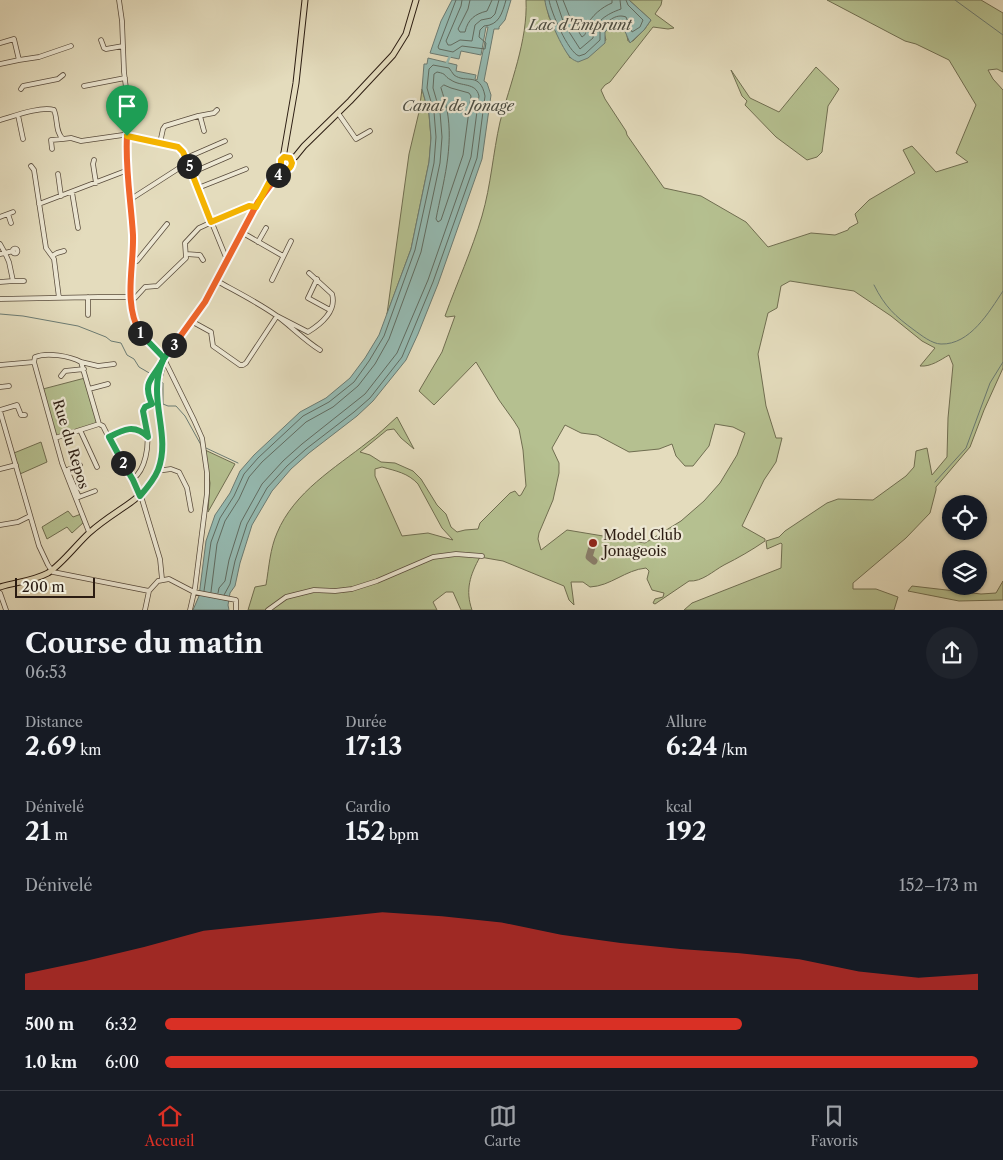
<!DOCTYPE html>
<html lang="fr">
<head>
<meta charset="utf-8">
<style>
  body { margin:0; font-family:"Libre Caslon Text",serif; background:#20242c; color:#f1f3f6; height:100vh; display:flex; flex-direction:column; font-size:19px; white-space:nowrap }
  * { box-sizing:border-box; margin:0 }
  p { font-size:16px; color:#9ea1a6 }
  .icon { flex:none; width:28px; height:28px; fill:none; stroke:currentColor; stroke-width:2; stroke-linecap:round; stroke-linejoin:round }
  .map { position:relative; height:610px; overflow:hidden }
  .sheet { display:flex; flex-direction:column; background:#171b24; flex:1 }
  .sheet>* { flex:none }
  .controls { position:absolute; left:942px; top:495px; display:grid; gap:10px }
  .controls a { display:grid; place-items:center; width:45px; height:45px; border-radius:50%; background:#171b24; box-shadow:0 1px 4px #0004; font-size:25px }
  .scale { position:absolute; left:15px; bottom:12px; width:80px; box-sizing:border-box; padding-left:5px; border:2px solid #2b1c12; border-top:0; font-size:14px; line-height:18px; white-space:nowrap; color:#2b1c12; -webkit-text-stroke:4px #ede8d4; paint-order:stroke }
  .pin { position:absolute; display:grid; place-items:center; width:42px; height:42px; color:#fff; margin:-51px -21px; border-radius:50% 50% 50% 0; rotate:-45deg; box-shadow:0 0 5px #0007 }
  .pin .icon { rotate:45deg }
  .km { position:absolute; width:25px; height:25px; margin:-12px; border-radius:50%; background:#222; color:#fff; font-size:14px; line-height:25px; text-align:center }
  .round { display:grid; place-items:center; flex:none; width:52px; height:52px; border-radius:26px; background:#20242c }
  .head { display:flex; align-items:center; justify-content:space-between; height:85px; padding:0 25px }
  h1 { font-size:28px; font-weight:700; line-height:38px }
  .metrics { display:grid; grid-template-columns:repeat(3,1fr); gap:8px; height:85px; padding:5px 25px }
  .metrics div { display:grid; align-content:center }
  .metrics b { font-size:25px; font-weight:700 }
  .metrics small { font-size:14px; font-weight:400 }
  .metrics p { font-size:14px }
  .chart { height:140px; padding:10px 25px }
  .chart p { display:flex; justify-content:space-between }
  .chart svg { width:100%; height:90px; margin-top:5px; fill:#d93025; opacity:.7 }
  ul { padding:0 25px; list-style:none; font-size:16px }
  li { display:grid; grid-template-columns:80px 60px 1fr; align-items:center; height:38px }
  li i { height:12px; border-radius:6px; background:#d93025 }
  .menu { display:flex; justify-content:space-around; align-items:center; height:70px; border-top:1px solid #363941; background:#171b24; font-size:14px; color:#9ea1a6 }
  .menu a { display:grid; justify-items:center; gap:2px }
  .menu .selected { color:#d93025 }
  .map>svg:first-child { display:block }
  .green { fill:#b5c090; stroke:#706e51; fill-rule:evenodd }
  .water { fill:#95bbb3; stroke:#6b7b73 }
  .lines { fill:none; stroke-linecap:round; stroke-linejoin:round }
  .shore { stroke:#606c62; stroke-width:1 }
  .stream { stroke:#6b7b73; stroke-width:1 }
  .canal { stroke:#95bbb3; stroke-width:2.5 }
  .taxiway { stroke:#887c68; stroke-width:7 }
  .minor-casing { stroke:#594c3d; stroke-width:5.5 }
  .major-casing { stroke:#2b1c12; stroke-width:7 }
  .minor { stroke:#ede8d4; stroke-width:4 }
  .major { stroke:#e4dcbd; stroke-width:5 }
  .split-1-casing { stroke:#fff; stroke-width:10 }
  .split-2-casing { stroke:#fff; stroke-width:10 }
  .split-3-casing { stroke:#fff; stroke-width:10 }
  .split-4-casing { stroke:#fff; stroke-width:10 }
  .split-5-casing { stroke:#fff; stroke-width:10 }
  .split-6-casing { stroke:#fff; stroke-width:10 }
  .split-1 { stroke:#f0652b; stroke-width:6 }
  .split-2 { stroke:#22a559; stroke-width:6 }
  .split-3 { stroke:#22a559; stroke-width:6 }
  .split-4 { stroke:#f0652b; stroke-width:6 }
  .split-5 { stroke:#f5b400; stroke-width:6 }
  .split-6 { stroke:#f5b400; stroke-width:6 }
  .poi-dot { fill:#8f2418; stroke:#ede8d4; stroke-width:2 }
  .labels { text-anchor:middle; stroke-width:4.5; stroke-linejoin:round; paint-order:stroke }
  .street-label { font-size:14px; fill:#2b1c12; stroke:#ede8d4 }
  .poi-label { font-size:14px; fill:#2b1c12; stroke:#ede8d4; text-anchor:start }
  .water-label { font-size:15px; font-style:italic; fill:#4b4c42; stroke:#ede8d4 }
</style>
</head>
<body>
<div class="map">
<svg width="1003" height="610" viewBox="0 0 1003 610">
  <rect width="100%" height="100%" fill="#e4dcbd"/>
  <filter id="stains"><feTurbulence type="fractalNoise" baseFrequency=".004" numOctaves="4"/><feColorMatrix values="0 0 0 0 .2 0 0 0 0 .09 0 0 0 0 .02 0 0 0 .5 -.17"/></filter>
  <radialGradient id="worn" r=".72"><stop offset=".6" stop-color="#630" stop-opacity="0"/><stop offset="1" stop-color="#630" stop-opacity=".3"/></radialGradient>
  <!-- green -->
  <path class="green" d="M 526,0 L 545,0 L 549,17 L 570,58 L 606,40 L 604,33 C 610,26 615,20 624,21 L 628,41 L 633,41 L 644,30 L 651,20 L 629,0 L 662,0 L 661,5 L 655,14 L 674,28 L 668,29 L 653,27 L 610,82 L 605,85 L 601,90 L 605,99 L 626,131 L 627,135 L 664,188 L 701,196 L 746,222 L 768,247 L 811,233 L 835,235 L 848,230 L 849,228 L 858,223 L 855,214 L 869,200 L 915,173 L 903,150 L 912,146 L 936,172 L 968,162 L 956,153 L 976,105 L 949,60 L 916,44 L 905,41 L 827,0 L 981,0 L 1003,13 L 1003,72 L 997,69 L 988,70 L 993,79 L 1003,90 L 1003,368 L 984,410 L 970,447 L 936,487 L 936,490 L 930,513 L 906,538 L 853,583 L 853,589 L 876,589 L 898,597 L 894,610 L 684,610 L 692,603 L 781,568 L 782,544 L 781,543 L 767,549 L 766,541 L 779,537 L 785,531 L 827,503 L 838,499 L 873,500 L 906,476 L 914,467 L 916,451 L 927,448 L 932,475 L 947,457 L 948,418 L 953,365 L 949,355 C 940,360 931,367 920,366 L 935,348 L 922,341 L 891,316 L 854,291 L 790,281 L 781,286 L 777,308 L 768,313 L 758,354 L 766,406 L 776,438 L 782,438 L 776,462 L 764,480 L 742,526 L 765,539 L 765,541 C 752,550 738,558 724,565 C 713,571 702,582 689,581 L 655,604 L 653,603 L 655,599 L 663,597 L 664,593 L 652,590 L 647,579 L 649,571 L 646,568 C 625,570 611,586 590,587 L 583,582 L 571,582 L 574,605 L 569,600 L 564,586 L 503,561 L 480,557 C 470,575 465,590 472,610 L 461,610 L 453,592 L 446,592 L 433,602 L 437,610 L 248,610 L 255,587 L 266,585 C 269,567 270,549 277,533 C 294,492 335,468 368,442 C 378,435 388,425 397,417 L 414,449 L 401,438 L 394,429 L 387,430 L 360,452 L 370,455 L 381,462 L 395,463 L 413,471 L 421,479 L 437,505 L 446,514 L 451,527 L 457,532 L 465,530 L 478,529 L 480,523 L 510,493 L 515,491 L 519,496 L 521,495 L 526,486 L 523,450 L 519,429 L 514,421 L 499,400 L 476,362 L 434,405 L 419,391 L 442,352 L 455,316 L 447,317 L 445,316 C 457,283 472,250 482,216 C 491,185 493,153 500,122 C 510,84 528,40 526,0 ZM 715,424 L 733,427 L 745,433 L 737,455 L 720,483 L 704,501 L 681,521 L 645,543 L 567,530 L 541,550 L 538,539 L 539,533 L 553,500 L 559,473 L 559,463 L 552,448 L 565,425 L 581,433 L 597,435 L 629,452 L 659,449 L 672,444 L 676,456 L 685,466 L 693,466 L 709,446 ZM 382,467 C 396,471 408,473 418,484 L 442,528 L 453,540 L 428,533 L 402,536 L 375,476 L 375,469 Z
    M 816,67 L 839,89 L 828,106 L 822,152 L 817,157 L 807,160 L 776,137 L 745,105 L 747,101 L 742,96 L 731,70 L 750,98 L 779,112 Z
    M 422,89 L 429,114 L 431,138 L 429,162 L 411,249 L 387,314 L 409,154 L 419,112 Z
    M 85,378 L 98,423 L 58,436 L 55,435 L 43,389 Z
    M 41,442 L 47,462 L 20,474 L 14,453 Z
    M 205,450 L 235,464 L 208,512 L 210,483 Z
    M 68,511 L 73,517 L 81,514 L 84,522 L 72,533 L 67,527 L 47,539 L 42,527 Z
    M 1003,581 L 1003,600 L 959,601 L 908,591 L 912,586 L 981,594 L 996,593 Z"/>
  <!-- water -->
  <path class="water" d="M 452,0 L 511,0 L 505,20 L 499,27 L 499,29 L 494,29 L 484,81 L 487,83 L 491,95 L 482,159 L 438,284 L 418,334 L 406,360 L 373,401 L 357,416 L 309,453 L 291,469 L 272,491 L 252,525 L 240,563 L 235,586 L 230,593 L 228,605 L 229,610 L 193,610 L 199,596 L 206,541 L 215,515 L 230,493 L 240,471 L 254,455 L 300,412 L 326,398 L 350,378 L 365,358 L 379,335 L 411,249 L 429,162 L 431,138 L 429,114 L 422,89 L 424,64 L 427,64 L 428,58 L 457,65 L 456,71 L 476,75 L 475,79 L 477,80 L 488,27 L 486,27 L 481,55 L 461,51 L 459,59 L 430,53 L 441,21 Z
    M 545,0 L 629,0 L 651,20 L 644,30 L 630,43 L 624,29 L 624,21 L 615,22 L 605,32 L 605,43 L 588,58 L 578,62 C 576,61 573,60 571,58 C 563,51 545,11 545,0 Z"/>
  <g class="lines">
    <!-- shore -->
    <path class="shore" d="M 456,0 L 438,47 L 439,49 L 453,52 L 462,46 L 485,49 L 486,43 L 479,37 L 480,30 L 484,26 C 499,25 502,14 506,0
      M 462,0 L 461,6 L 446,41 L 448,45 L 451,45 L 460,40 L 472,41 L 475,25 L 481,20 L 491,18 L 495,14 L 499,0
      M 470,0 L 468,9 L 458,29 L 460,32 L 465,32 C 468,19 475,14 487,11 L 492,0
      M 549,0 C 551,12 568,52 579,56 L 585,54 L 600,40 L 600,30 C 607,22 615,13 626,17 L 632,32 L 640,27 L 643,20 L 628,5 L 626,0
      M 556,0 L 564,24 L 580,49 L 593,38 C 594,21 607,14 621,9 L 620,0
      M 563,0 L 571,20 L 582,37 C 587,34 585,32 587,26 C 591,16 602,7 612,3 L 612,0
      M 444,85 L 451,88 L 469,93 L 471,96 L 463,155 L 441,220 L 438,222 L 436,219 C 443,183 454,147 447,110 C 446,103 443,95 441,88 Z
      M 204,591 L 211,542 L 220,518 L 234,496 L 244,474 L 258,458 L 303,416 L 329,402 L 354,382 L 369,361 L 384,336 L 415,250 L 434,163 L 436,137 L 434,112 L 427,88 L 429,69 L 433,65 L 449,68 C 451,70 452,73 454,75 C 466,84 480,71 485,96 L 477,158 L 433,282 L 402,357 L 370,398 L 354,412 L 306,449 L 287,466 L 267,488 L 247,524 L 235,561 L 230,584 L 224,595
      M 211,592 L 217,544 L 225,521 L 239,499 L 249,477 L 262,462 L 306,422 L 333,407 L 358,386 L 375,364 L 389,339 L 421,252 L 440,163 L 442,137 L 440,112 L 433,88 L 434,74 L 437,72 C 448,74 443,76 451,80 C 461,87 476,82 479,96 L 471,157 L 428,280 L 397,353 L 365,394 L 302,444 L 283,461 L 262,484 L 241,522 L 229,560 L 225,581 L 219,588 L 218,593"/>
    <!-- stream -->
    <path class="stream" d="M 955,0 L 1003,35
      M 874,285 C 885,307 895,316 914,330 C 921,335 932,344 941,344 C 970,345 989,312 1003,291
      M 0,314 L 23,316 L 78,326 L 106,337 L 111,341 L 121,343 L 127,355 L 134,359 L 139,367 L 151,374
      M 161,382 L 163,383 L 163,404 L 168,406 L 176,406 L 185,416 L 201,445
      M 206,448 L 238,463
      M 935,482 L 966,448 L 990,383 L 1003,362"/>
    <!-- canal -->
    <path class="canal" d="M 446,65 L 451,54"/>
    <!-- taxiway -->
    <path class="taxiway" d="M 592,547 L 589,557 L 594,561"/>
    <defs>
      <path id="minor" d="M 119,0 L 122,21 L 124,72 L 129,112 L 127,141 L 133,238 L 132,308 L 136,325 L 139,332 L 164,359 L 194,420 L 202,438 L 207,473 L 207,493 L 195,588 L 190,610
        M 101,40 L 104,48 L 106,49 L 123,46
        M 0,43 L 14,39 L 19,60 L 0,64
        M 19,60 L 39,57 L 71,46
        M 84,86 L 125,78
        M 21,89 L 23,86 L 58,79 L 63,75
        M 338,113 L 356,139 L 370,131
        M 18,115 L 23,139
        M 200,116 L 204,131
        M 0,120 C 14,116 41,106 54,110 C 58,119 55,132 63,139 L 71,138 L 81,141 L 123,135 L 178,147 L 183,152 L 225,255 L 229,259
        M 160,143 L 163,129 L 165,126 L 198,116 L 214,113 L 217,110
        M 52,149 L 51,140 L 63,139
        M 186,158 L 225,141
        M 94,160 L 93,164 L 96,183
        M 31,166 L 34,170 L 46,248 L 54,259 L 59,298
        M 191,173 L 230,156
        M 58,174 L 61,196
        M 198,188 L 246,169
        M 72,192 L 78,228
        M 131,199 L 187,163
        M 39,204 L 128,170
        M 8,214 L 11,223
        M 0,217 L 13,212
        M 243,233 L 283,256
        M 258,242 L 266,228
        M 0,244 L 5,253 L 0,254
        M12.5 251a2.5 2.5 0 1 1 5 0a2.5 2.5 0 1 1-5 0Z
        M 186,254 L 200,255 L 203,260
        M 52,256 L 57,253 L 64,251
        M 132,263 L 137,261 L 167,224
        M 317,279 L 308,298 L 330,310
        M 272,280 L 291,241
        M 13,281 L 24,281
        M 217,281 C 237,292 259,303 277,316 C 292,327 304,340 320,350
        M 0,282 L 13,281 L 9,262 L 5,253 L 13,251
        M 88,297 L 88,315
        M 131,298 L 135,298 L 145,287 L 157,286 L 186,258 L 185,243 L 199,228 L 249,205 L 256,207
        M 0,299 L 99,297 L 126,297 L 131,298
        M 191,321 L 211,332 L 213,346 L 240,365 L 243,365 L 246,363 L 277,316 L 308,332 C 321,324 337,311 332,294 L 309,273
        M 34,362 L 62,463 L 89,532
        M 34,362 L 35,357 C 47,352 70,356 81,362
        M 0,365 L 34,362
        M 61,376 L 65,371 L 84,369
        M 0,387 L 9,386
        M 89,389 L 108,384
        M 158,409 C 140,395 150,376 162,362
        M 0,410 L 17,405 L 21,415 L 25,415
        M 0,411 L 39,546 L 48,565 L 53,572 L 149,591 L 158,581 L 169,579 L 194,592 L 236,600 L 236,610
        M 99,424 L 103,426 L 120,460 L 126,467 L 141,496 L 160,559 L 162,579
        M 99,424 L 81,362 L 98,366 L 114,364
        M 80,430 L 97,467
        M 109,437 C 124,429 135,424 148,437
        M 55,438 L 99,424
        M 0,469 L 16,465
        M 67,470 L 79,497
        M 67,470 L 80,465
        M 157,471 L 171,469 L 179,472 L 187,488 L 191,510
        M 133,479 C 146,469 149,446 147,430 C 147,423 141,414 145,407 L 152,404
        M 79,497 L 95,491
        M 0,525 L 18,522 L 30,516
        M 0,593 L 6,610
        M 145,610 L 149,591
        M 268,610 L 286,597 L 314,590 L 335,591 L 352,589 L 377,581 L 433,557 L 456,554 L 482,556"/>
      <path id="major" d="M 290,158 L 295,157 L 304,146 L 350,101 L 393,55 L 406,34 L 416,0
        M 281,167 L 280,162 L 283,158 L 296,83 L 305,0
        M 279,174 L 284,169 L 288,169 L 291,167 L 292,161 L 288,158
        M 0,587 C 16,582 33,581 48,573 C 62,564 76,545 89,533 C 124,501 159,499 163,442 L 156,390 L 164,359 L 205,302 L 268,185 L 281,167"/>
    </defs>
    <!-- minor casing -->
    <use href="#minor" class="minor-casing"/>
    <!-- major casing -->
    <use href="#major" class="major-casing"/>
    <!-- minor -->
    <use href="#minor" class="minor"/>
    <!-- major -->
    <use href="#major" class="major"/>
  </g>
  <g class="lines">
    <defs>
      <path id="split-1" d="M 127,136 C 125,168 131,202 133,235 C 134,267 123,303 140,333"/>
      <path id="split-2" d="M 123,463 L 109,437 C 124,429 135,424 148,437 L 143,411 L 145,407 L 152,404 C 141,380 155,378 164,358 L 140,333"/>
      <path id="split-3" d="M 123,463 L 133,480 L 140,496 C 147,488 154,480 158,470 C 172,434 146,398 163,360 C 166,355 171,350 174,345"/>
      <path id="split-4" d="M 174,345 L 205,302 L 258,202 L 278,175"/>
      <path id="split-5" d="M 189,166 L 211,222 L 249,206 L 256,207 L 272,177 L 281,166 L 281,160 L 284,157 L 290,158 L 292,163 C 291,168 289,170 284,169 L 278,175"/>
      <path id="split-6" d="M 127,136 L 178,147 L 183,152 L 189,166"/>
    </defs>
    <!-- split-1 casing -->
    <use href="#split-1" class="split-1-casing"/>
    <!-- split-2 casing -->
    <use href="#split-2" class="split-2-casing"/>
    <!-- split-3 casing -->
    <use href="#split-3" class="split-3-casing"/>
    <!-- split-4 casing -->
    <use href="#split-4" class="split-4-casing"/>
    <!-- split-5 casing -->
    <use href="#split-5" class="split-5-casing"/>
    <!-- split-6 casing -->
    <use href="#split-6" class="split-6-casing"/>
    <!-- split-1 -->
    <use href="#split-1" class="split-1"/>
    <!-- split-2 -->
    <use href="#split-2" class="split-2"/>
    <!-- split-3 -->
    <use href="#split-3" class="split-3"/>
    <!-- split-4 -->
    <use href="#split-4" class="split-4"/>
    <!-- split-5 -->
    <use href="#split-5" class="split-5"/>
    <!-- split-6 -->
    <use href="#split-6" class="split-6"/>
  </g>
  <!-- markers -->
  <circle class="poi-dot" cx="593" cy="543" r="5"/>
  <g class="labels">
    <!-- street labels -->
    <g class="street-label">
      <text transform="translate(71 444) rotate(73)" y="5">Rue du Repos</text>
    </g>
    <!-- poi labels -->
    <g class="poi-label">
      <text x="603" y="540">Model Club<tspan x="603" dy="16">Jonageois</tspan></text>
    </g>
    <!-- water labels -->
    <g class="water-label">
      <text x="580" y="30">Lac d'Emprunt</text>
      <text x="458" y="111">Canal de Jonage</text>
    </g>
  </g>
  <rect width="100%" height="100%" filter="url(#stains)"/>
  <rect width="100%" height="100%" fill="url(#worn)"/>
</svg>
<div class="controls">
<a><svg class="icon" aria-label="locate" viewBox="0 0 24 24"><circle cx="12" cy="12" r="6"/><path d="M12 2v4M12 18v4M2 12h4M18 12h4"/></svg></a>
<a><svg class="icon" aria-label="layers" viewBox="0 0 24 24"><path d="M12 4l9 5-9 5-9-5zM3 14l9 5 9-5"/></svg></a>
</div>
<div class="scale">200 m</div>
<div class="pin" style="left:127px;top:136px;background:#1e9e55"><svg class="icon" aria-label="arrive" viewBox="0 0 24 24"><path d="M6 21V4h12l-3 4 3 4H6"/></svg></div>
<b class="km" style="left:140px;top:333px">1</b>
<b class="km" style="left:123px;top:463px">2</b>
<b class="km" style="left:174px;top:345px">3</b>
<b class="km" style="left:278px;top:175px">4</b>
<b class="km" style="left:189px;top:166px">5</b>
</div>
<section class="sheet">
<div class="head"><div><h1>Course du matin</h1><p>06:53</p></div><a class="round"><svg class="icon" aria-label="share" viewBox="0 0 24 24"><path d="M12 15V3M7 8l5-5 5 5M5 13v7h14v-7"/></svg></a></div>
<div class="metrics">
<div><p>Distance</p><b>2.69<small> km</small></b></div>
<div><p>Durée</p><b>17:13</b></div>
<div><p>Allure</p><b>6:24<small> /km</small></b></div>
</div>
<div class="metrics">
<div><p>Dénivelé</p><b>21<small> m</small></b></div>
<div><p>Cardio</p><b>152<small> bpm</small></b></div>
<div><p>kcal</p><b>192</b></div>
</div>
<div class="chart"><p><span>Dénivelé</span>152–173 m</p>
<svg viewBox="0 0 160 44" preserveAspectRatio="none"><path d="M0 44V36L10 30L20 23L30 15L40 12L50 9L60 6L70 8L80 11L90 17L100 21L110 24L120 26L130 29L140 35L150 38L160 36V44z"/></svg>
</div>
<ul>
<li><b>500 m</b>6:32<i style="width:71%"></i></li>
<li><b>1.0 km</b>6:00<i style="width:100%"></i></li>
</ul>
</section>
<nav class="menu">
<a class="selected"><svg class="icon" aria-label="home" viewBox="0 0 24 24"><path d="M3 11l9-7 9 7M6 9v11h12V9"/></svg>Accueil</a>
<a><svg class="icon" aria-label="map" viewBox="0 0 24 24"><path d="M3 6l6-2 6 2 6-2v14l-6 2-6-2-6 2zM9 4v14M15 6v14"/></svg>Carte</a>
<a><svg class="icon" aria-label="saved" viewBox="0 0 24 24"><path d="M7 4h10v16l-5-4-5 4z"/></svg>Favoris</a>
</nav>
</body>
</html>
